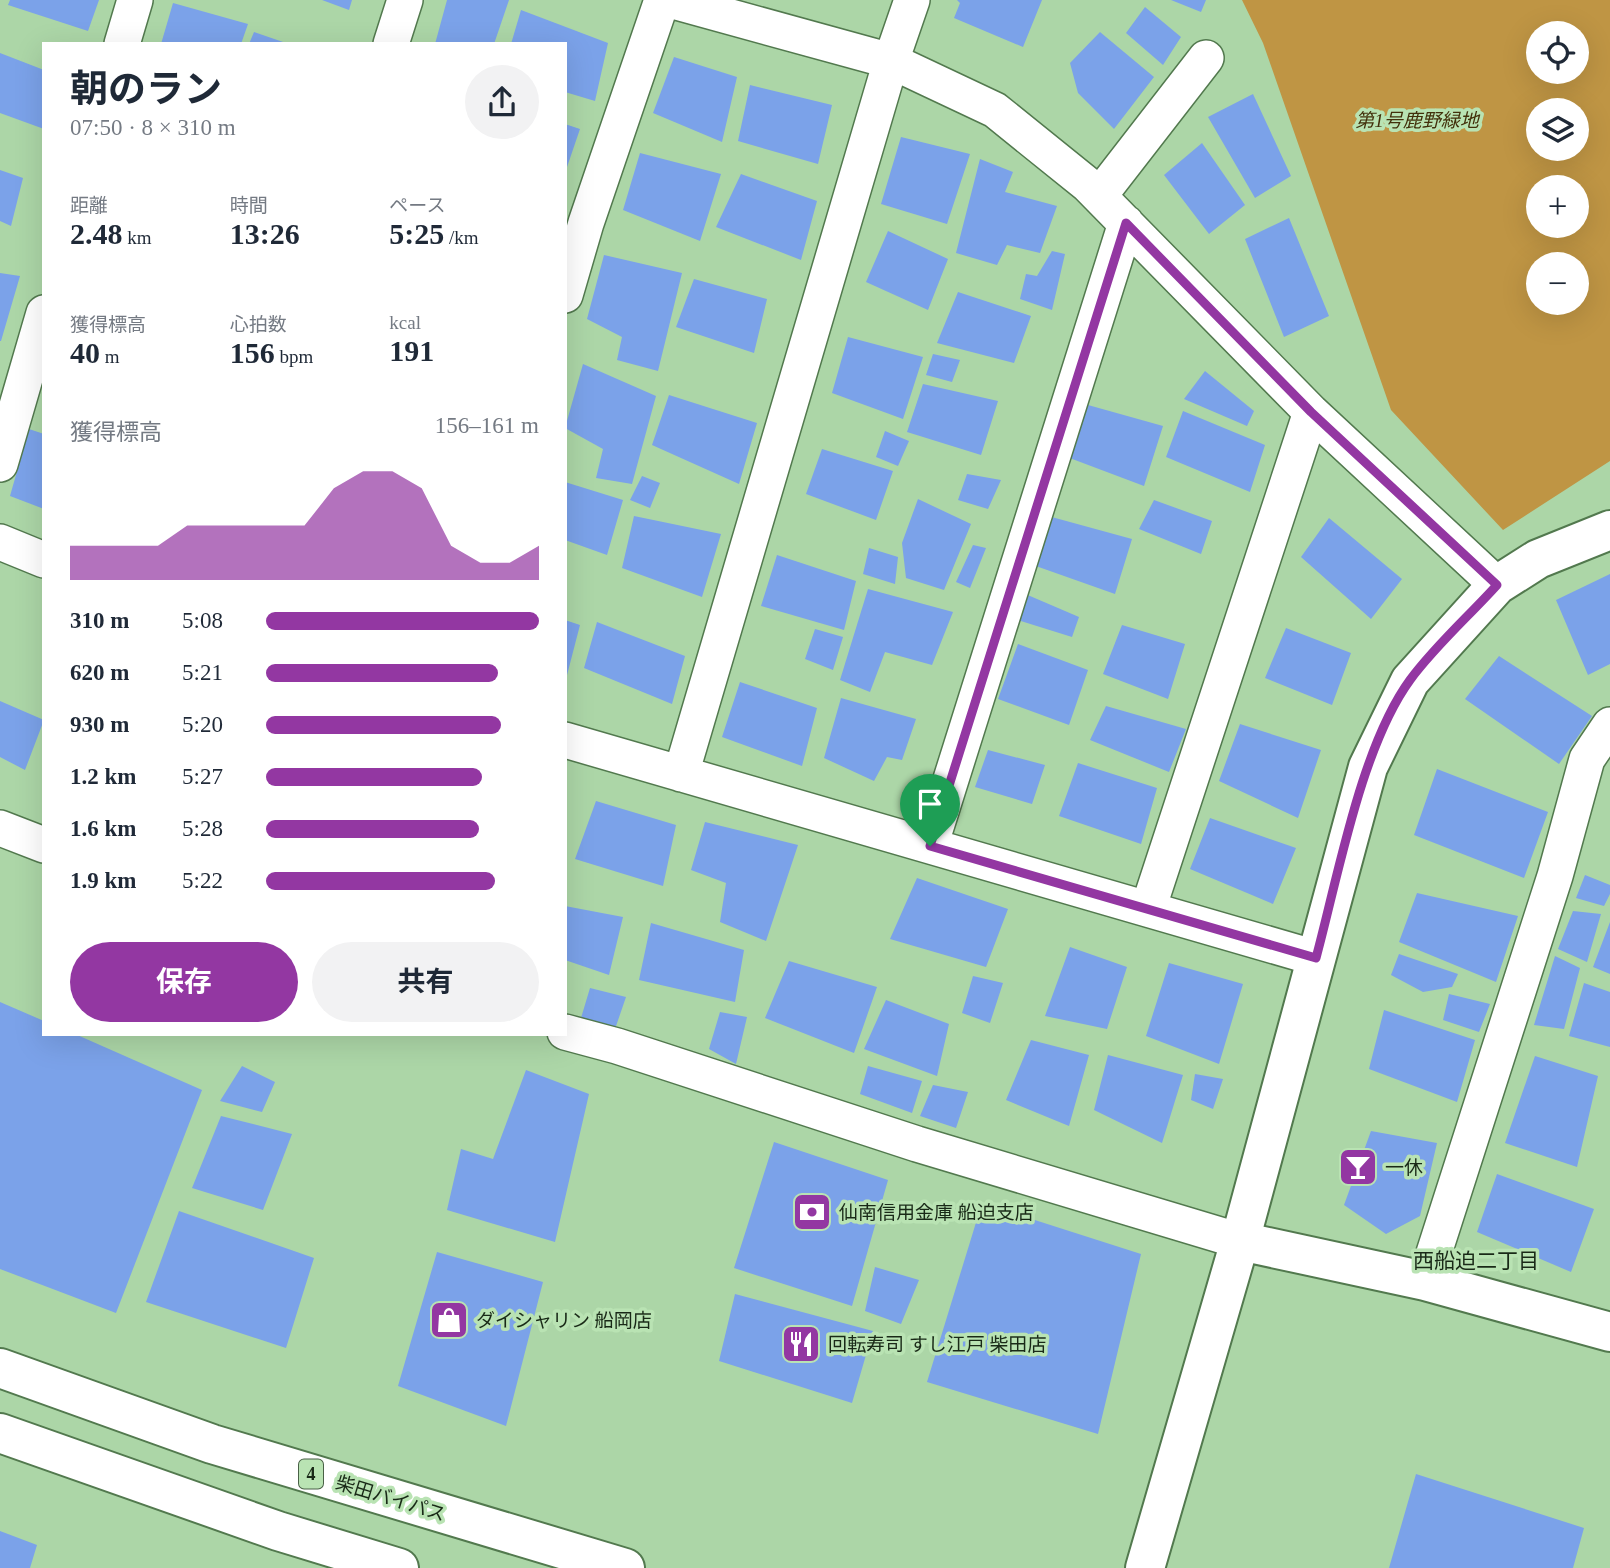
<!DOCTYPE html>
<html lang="ja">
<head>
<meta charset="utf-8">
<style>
  body { margin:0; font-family:"Times New Roman","Noto Sans JP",serif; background:#f2f2f3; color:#1f2937; height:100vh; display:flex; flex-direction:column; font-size:26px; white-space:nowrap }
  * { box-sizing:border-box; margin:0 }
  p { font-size:23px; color:#747a83 }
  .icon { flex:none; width:38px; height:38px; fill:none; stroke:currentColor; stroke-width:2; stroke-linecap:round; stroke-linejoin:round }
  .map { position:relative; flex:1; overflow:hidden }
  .sheet { position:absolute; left:42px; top:42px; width:525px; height:994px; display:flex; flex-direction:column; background:#fff; border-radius:0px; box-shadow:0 7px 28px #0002 }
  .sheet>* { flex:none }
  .controls { position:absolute; left:1526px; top:21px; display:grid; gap:14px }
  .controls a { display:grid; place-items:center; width:63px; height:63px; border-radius:50%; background:#fff; box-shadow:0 7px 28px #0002; font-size:35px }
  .pin { position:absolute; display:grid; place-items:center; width:60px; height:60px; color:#fff; margin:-72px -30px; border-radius:50% 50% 50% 0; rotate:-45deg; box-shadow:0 0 7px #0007 }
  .pin .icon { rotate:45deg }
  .round { display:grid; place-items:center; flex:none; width:74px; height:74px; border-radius:37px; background:#f2f2f3 }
  .head { display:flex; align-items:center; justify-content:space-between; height:119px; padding:0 28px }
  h1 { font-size:38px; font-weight:700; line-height:52px }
  .metrics { display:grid; grid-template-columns:repeat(3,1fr); gap:10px; height:119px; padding:7px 28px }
  .metrics div { display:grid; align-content:center }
  .metrics b { font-size:30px; font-weight:700 }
  .metrics small { font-size:19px; font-weight:400 }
  .metrics p { font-size:19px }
  .chart { height:196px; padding:14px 28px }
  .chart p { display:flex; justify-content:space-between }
  .chart svg { width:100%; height:126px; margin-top:7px; fill:#9337a2; opacity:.7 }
  .button { display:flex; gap:14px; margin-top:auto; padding:14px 28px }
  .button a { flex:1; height:80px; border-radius:42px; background:#9337a2; color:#fff; font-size:28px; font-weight:700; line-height:80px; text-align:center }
  .button a+a { background:#f2f2f3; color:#1f2937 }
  ul { padding:0 28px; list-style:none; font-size:23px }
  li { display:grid; grid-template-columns:112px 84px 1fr; align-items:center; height:52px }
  li i { height:18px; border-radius:9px; background:#9337a2 }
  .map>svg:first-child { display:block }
  .green { fill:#bf9544; fill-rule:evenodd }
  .building { fill:#7ba2e9 }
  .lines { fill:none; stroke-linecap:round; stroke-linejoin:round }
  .street-casing { stroke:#52794e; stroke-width:38 }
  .secondary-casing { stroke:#52794e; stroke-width:42 }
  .highway-casing { stroke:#52794e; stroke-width:42 }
  .street { stroke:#fff; stroke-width:35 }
  .secondary { stroke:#fff; stroke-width:38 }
  .highway { stroke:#fff; stroke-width:38 }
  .route-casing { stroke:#fff; stroke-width:14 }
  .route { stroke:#9337a2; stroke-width:9 }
  .labels { text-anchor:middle; stroke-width:7; stroke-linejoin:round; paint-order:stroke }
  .shield { fill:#b9e3b3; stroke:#496146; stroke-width:2 }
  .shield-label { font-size:18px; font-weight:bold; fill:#192917 }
  .park-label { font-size:19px; font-style:italic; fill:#42300b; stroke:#b9e3b3 }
  .poi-label { font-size:19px; fill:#192917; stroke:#b9e3b3; text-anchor:start }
  .street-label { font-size:19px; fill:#192917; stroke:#b9e3b3 }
  .neighbourhood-label { font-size:21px; fill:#192917; stroke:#b9e3b3 }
</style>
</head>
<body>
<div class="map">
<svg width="1610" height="1568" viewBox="0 0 1610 1568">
  <rect width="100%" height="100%" fill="#acd6a7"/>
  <!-- green -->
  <path class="green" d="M 1242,0 L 1610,0 L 1610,461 L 1503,530 L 1391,410 L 1263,43 ZM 1538,33 L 1577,33 L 1577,72 L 1538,72 ZM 1538,110 L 1577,110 L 1577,149 L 1538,149 ZM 1538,187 L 1577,187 L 1577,226 L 1538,226 ZM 1577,264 L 1577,303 L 1538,303 L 1538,264 Z"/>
  <!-- building -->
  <path class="building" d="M 10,0 L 99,0 L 88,31 L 8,5 Z
    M 322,0 L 352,0 L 349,10 Z
    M 447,0 L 509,0 L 494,44 L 435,44 Z
    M 957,0 L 1042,0 L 1023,47 L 954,18 L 960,3 Z
    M 1171,0 L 1206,0 L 1201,12 Z
    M 173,3 L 248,24 L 241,44 L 161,44 Z
    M 1145,7 L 1181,37 L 1163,65 L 1126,33 Z
    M 521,10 L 608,43 L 595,101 L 565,92 L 565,44 L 511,44 Z
    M 254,32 L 286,43 L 286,44 L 249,44 Z
    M 1100,32 L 1154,77 L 1114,129 L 1078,93 L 1070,63 Z
    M 0,53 L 44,70 L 44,129 L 0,113 Z
    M 674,57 L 737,77 L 722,142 L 653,113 Z
    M 750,85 L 832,105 L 818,164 L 738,141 Z
    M 1253,94 L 1291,176 L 1255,198 L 1208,117 Z
    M 565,124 L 580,129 L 566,170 L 565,170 Z
    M 901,137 L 970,154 L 947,224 L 881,204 Z
    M 1202,143 L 1245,205 L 1209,234 L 1164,175 Z
    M 640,153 L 721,174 L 700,241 L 623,210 Z
    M 980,159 L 1013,172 L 1005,192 L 1057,206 L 1040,253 L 1007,245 L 997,265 L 956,253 Z
    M 0,170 L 23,178 L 11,226 L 0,221 Z
    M 741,174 L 817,201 L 801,260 L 716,227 Z
    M 1289,218 L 1329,316 L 1284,337 L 1245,239 Z
    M 888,231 L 948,259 L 928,310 L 866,282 Z
    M 1052,251 L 1065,254 L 1052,310 L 1020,299 L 1026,274 L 1037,276 Z
    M 604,255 L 682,273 L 658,371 L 617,360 L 622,337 L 587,319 Z
    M 0,273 L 20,276 L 1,341 L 0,341 Z
    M 694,279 L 767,299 L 754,353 L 676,327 Z
    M 958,292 L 1031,316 L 1014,363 L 937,343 Z
    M 848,337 L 923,357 L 903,419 L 832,393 Z
    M 933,354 L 960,360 L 952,382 L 926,375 Z
    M 583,364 L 656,396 L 632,484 L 596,478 L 603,449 L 565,428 Z
    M 1205,371 L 1254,411 L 1247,426 L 1184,399 Z
    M 923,384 L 998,401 L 981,455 L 907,432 Z
    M 669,395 L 757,423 L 739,484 L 652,445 Z
    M 1088,405 L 1163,426 L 1144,486 L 1067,457 Z
    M 1183,411 L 1265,445 L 1250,492 L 1166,457 Z
    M 29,429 L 44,434 L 44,509 L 10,496 Z
    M 885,431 L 909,441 L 898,466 L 876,457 Z
    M 822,449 L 893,471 L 876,520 L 806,494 Z
    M 967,474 L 1001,480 L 988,509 L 958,500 Z
    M 642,476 L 660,483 L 650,508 L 630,500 Z
    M 565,482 L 623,500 L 607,555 L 565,540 Z
    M 918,499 L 971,524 L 944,590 L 906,578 L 902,543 Z
    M 1154,500 L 1212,521 L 1201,554 L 1139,529 Z
    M 634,516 L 721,534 L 702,597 L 622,568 Z
    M 1048,516 L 1132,539 L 1115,594 L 1033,565 Z
    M 1329,518 L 1402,579 L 1371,619 L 1301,557 Z
    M 973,545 L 986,548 L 970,588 L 956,582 Z
    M 869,548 L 898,557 L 895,584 L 863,574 Z
    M 777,555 L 856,581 L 844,630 L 761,606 Z
    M 1610,574 L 1610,664 L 1588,675 L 1556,600 Z
    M 868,589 L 953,612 L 932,665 L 885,652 L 870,692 L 840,680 Z
    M 1023,593 L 1079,617 L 1072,637 L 1011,618 Z
    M 565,620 L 580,625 L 566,679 L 565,678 Z
    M 597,622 L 685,656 L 672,704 L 584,668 Z
    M 1122,625 L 1185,644 L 1168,699 L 1103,674 Z
    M 1286,628 L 1351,653 L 1332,705 L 1265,678 Z
    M 815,629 L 843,637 L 833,670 L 805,659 Z
    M 1018,644 L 1088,670 L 1069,725 L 998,699 Z
    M 1499,656 L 1592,716 L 1559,764 L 1465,699 Z
    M 740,682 L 817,708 L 802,766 L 722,737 Z
    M 841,698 L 916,719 L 902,760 L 887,757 L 874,781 L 824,758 Z
    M 0,701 L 44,720 L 25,770 L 0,757 Z
    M 1106,706 L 1186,729 L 1169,772 L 1090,740 Z
    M 1240,724 L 1321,750 L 1298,818 L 1219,781 Z
    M 988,750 L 1045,765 L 1032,804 L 975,787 Z
    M 1078,763 L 1157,788 L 1141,844 L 1059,816 Z
    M 1437,769 L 1548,812 L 1524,878 L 1414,835 Z
    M 596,801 L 676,825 L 663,886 L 575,859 Z
    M 1210,818 L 1296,848 L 1273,904 L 1190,869 Z
    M 705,822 L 798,845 L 766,941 L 720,922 L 726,883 L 691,870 Z
    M 1585,875 L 1610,885 L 1610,894 L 1604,906 L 1576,898 Z
    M 917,878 L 1008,909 L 986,967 L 890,939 Z
    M 1417,893 L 1518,916 L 1496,982 L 1399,942 Z
    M 565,906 L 623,917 L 609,975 L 565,960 Z
    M 1573,911 L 1601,914 L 1587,962 L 1558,949 Z
    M 1610,922 L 1610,974 L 1593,967 Z
    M 651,923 L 744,950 L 735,1002 L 639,980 Z
    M 1070,947 L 1127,967 L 1107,1029 L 1045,1016 Z
    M 1399,954 L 1458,974 L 1452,987 L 1423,992 L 1391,975 Z
    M 1555,956 L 1580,968 L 1564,1029 L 1534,1025 Z
    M 789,961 L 877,987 L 854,1053 L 765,1018 Z
    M 1169,963 L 1243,984 L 1219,1064 L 1146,1036 Z
    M 973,976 L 1003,983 L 990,1023 L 962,1013 Z
    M 1584,983 L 1610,992 L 1610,1047 L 1569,1036 Z
    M 590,988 L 626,997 L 615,1029 L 581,1018 Z
    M 1449,994 L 1490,1004 L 1479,1032 L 1443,1020 Z
    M 886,1000 L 949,1024 L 937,1076 L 864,1049 Z
    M 0,1002 L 44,1021 L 44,1034 L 75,1034 L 202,1090 L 116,1313 L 0,1269 Z
    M 1384,1010 L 1475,1040 L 1457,1102 L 1369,1069 Z
    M 720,1012 L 747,1017 L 736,1064 L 709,1049 Z
    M 1031,1040 L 1089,1055 L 1069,1126 L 1006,1100 Z
    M 1108,1055 L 1183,1075 L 1162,1143 L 1094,1110 Z
    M 1535,1056 L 1598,1076 L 1577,1167 L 1505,1143 Z
    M 242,1066 L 275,1082 L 262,1112 L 220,1101 Z
    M 868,1066 L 922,1081 L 912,1113 L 860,1094 Z
    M 526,1070 L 589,1094 L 555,1242 L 447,1210 L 461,1149 L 493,1159 Z
    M 1195,1074 L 1223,1079 L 1213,1109 L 1191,1100 Z
    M 933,1085 L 968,1092 L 956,1128 L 920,1116 Z
    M 221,1116 L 292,1134 L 263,1210 L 192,1188 Z
    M 1371,1131 L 1437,1143 L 1420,1216 L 1386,1234 L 1344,1205 Z
    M 774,1142 L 888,1180 L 852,1306 L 734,1268 Z
    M 1497,1174 L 1594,1209 L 1571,1272 L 1477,1232 Z
    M 982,1203 L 1141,1254 L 1098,1434 L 927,1382 Z
    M 179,1211 L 314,1258 L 286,1348 L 146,1302 Z
    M 437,1252 L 543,1282 L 506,1426 L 398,1386 Z
    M 875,1267 L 919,1280 L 901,1324 L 865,1311 Z
    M 735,1294 L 873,1331 L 852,1403 L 719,1361 Z
    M 1416,1474 L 1584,1528 L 1573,1568 L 1389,1568 Z
    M 0,1531 L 37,1545 L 30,1568 L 0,1568 Z"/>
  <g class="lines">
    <defs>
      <path id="street" d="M 669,0 L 891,61 L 995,110 L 1088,185 L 1311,412 L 1497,585
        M 122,44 L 135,0
        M 391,44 L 405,0
        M 1099,196 L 1206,58
        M 565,295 L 586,223 L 662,0
        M 0,464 L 44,313
        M 0,542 L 44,560
        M 565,740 L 1316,958
        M 681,774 L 891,61 L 912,0
        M 0,828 L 44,845
        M 930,846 L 1126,223
        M 1148,909 L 1311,412
        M 565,1032 L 617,1046 L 917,1144 L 1240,1241
        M 1425,1281 L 1555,876 L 1587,759 L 1610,725"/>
      <path id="secondary" d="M 1240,1241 L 1425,1281 L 1610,1332
        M 1145,1568 L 1240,1241 L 1368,767 L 1410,681 L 1497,585 L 1538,559 L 1610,530"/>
      <path id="highway" d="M 0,1368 L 212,1444 L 625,1568
        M 0,1433 L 278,1531 L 399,1568"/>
    </defs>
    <!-- street casing -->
    <use href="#street" class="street-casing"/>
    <!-- secondary casing -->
    <use href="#secondary" class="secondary-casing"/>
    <!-- highway casing -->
    <use href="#highway" class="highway-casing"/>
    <!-- street -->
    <use href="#street" class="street"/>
    <!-- secondary -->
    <use href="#secondary" class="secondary"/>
    <!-- highway -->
    <use href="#highway" class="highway"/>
  </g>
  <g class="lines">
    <defs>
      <path id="route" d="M 1126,223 L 1311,412 L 1497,585 C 1469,616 1435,646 1410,680 C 1361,747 1338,877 1316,958 L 930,846 Z"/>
    </defs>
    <!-- route casing -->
    <use href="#route" class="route-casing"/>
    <!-- route -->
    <use href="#route" class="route"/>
  </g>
  <!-- icons -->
  <defs>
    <symbol id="bar-square" viewBox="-11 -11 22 22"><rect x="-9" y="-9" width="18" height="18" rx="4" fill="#9337a2" stroke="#b9e3b3"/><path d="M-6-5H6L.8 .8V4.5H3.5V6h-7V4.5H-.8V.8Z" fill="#fff"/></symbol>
    <symbol id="bank-square" viewBox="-11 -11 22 22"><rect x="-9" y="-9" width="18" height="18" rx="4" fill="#9337a2" stroke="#b9e3b3"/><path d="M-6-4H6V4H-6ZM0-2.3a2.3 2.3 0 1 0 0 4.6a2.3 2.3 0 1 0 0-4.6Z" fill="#fff"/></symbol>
    <symbol id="shop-square" viewBox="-11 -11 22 22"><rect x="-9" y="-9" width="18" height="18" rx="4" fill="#9337a2" stroke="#b9e3b3"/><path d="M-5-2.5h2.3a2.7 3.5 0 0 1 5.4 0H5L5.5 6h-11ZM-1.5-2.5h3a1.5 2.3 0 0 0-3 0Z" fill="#fff"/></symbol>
    <symbol id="restaurant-square" viewBox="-11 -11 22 22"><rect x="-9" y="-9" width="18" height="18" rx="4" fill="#9337a2" stroke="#b9e3b3"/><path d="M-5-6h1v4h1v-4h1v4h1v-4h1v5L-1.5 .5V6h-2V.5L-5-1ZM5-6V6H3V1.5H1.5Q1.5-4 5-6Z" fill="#fff"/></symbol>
  </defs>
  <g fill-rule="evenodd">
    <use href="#bar-square" x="1336" y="1145" width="44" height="44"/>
    <use href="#bank-square" x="790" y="1190" width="44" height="44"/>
    <use href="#shop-square" x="427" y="1298" width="44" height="44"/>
    <use href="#restaurant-square" x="779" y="1322" width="44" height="44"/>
  </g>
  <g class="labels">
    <!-- shield labels -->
    <rect class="shield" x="299" y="1459.5" width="24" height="29" rx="5"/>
    <g class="shield-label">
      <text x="311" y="1480">4</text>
    </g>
    <!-- park labels -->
    <g class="park-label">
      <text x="1417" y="127">第1号鹿野緑地</text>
    </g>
    <!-- poi labels -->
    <g class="poi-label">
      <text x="1385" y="1174">一休</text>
      <text x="839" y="1219">仙南信用金庫 船迫支店</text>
      <text x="476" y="1327">ダイシャリン 船岡店</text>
      <text x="828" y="1351">回転寿司 すし江戸 柴田店</text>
    </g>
    <!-- street labels -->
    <g class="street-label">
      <text transform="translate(391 1498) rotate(17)" y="7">柴田バイパス</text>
    </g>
    <!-- neighbourhood labels -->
    <g class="neighbourhood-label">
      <text x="1476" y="1268">西船迫二丁目</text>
    </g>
  </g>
</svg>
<div class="controls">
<a><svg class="icon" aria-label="locate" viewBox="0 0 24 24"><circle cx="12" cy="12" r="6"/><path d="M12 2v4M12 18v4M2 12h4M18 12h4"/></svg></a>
<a><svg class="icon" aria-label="layers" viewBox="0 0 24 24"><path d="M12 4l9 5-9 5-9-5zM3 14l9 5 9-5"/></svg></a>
<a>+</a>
<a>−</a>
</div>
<div class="pin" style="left:930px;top:846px;background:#1e9e55"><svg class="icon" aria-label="arrive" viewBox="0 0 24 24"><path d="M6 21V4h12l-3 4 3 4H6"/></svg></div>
<section class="sheet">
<div class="head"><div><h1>朝のラン</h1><p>07:50 · 8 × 310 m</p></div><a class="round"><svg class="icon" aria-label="share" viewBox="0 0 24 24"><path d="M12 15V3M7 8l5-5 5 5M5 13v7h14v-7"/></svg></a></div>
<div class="metrics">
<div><p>距離</p><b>2.48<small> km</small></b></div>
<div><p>時間</p><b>13:26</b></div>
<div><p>ペース</p><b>5:25<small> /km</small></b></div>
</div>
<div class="metrics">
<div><p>獲得標高</p><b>40<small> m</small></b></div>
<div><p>心拍数</p><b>156<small> bpm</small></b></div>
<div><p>kcal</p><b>191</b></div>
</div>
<div class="chart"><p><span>獲得標高</span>156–161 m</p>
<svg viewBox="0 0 160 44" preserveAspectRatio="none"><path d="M0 44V32L10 32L20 32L30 32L40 25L50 25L60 25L70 25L80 25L90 12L100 6L110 6L120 12L130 32L140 38L150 38L160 32V44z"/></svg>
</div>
<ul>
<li><b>310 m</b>5:08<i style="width:100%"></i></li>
<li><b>620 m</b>5:21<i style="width:85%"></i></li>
<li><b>930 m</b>5:20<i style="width:86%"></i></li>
<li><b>1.2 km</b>5:27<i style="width:79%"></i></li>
<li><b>1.6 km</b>5:28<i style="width:78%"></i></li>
<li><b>1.9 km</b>5:22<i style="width:84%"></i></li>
</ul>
<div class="button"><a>保存</a><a>共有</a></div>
</section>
</div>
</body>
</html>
